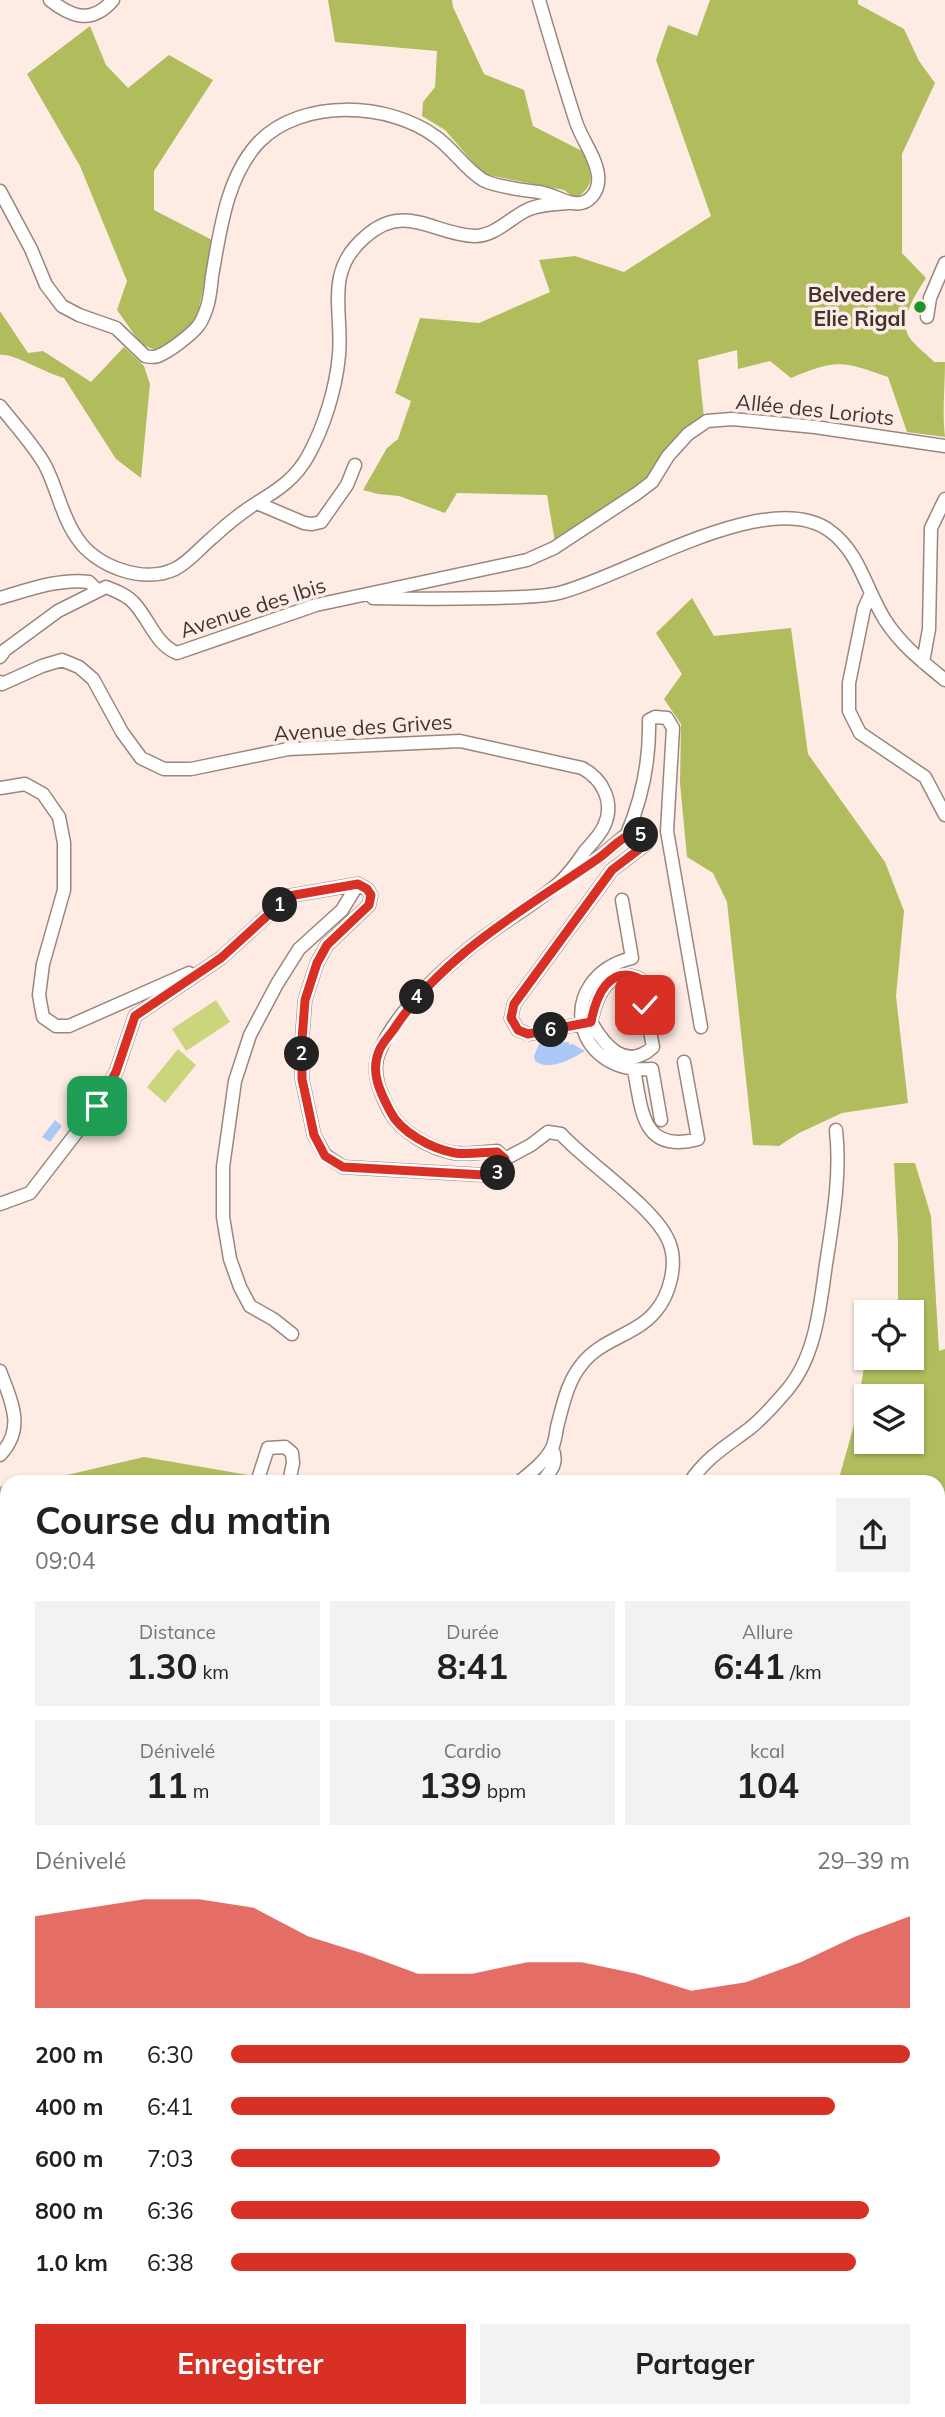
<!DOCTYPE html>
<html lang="fr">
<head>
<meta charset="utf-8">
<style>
  body { margin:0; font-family:Mulish,sans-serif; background:#f2f2f2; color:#202124; height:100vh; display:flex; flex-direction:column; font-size:26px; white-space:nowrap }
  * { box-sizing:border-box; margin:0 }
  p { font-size:23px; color:#757577 }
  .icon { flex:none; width:38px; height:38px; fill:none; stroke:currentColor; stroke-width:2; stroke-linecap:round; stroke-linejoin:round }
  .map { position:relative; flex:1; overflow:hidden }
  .sheet { position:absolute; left:0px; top:1475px; width:945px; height:943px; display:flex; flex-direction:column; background:#fff; border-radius:21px 21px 0 0; box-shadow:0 2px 5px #0004 }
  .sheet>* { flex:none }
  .controls { position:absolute; left:854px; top:1300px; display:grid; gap:14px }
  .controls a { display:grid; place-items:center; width:70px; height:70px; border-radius:0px; background:#fff; box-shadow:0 2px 5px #0004; font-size:35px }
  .pin { position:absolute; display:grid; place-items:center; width:60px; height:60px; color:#fff; margin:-30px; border-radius:14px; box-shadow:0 4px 10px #0006 }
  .km { position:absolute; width:35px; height:35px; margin:-18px; border-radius:50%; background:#222; color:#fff; font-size:19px; line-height:35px; text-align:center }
  .round { display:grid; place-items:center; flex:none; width:74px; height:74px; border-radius:0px; background:#f2f2f2 }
  .summary { display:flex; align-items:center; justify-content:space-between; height:119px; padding:0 35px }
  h1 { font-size:38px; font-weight:700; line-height:52px }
  .metrics { display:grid; grid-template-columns:repeat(3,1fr); gap:10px; height:119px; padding:7px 35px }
  .metrics div { display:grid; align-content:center; border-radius:0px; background:#f2f2f2; text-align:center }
  .metrics b { font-size:35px; font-weight:700 }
  .metrics small { font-size:19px; font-weight:400 }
  .metrics p { font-size:19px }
  .chart { height:196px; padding:14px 35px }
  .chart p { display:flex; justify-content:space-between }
  .chart svg { width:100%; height:126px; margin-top:7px; fill:#d93025; opacity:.7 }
  .cta { display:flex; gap:14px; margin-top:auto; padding:14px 35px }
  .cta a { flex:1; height:80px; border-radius:0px; background:#d93025; color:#fff; font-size:28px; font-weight:700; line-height:80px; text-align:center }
  .cta a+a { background:#f2f2f2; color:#202124 }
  ul { padding:0 35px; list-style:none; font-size:23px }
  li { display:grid; grid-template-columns:112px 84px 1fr; align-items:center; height:52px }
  li i { height:18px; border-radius:9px; background:#d93025 }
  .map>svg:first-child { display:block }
  .green { fill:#cbd67c }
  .forest { fill:#b1bc5d; fill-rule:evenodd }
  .water { fill:#abc9f7 }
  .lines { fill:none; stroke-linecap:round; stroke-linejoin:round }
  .minor-casing { stroke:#9a867d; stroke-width:15 }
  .major-casing { stroke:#9a867d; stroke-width:18 }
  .minor { stroke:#fff; stroke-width:12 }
  .major { stroke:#fff; stroke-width:16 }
  .route-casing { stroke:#fff; stroke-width:14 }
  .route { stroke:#d93025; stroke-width:9 }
  .poi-dot { fill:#1a9628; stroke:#feece4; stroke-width:2.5 }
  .labels { text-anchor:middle; stroke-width:7; stroke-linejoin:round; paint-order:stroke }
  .poi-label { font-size:21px; font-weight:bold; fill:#3e3532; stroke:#feece4; text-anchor:end }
  .street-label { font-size:21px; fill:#3e3532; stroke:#feece4 }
</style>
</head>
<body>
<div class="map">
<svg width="945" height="2417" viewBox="0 0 945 2417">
  <rect width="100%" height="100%" fill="#feece4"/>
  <!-- green -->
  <path class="green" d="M 216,1000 L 230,1022 L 186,1051 L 172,1029 Z
    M 178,1049 L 196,1065 L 165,1103 L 147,1087 Z"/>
  <!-- forest -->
  <path class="forest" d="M 328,0 L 452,0 L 453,7 L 484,74 L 524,90 L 533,126 L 582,151 C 591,173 598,182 576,199 L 564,190 L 483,174 L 445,130 L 422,116 L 423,102 L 435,87 L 437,51 L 335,42 Z
    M 710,0 L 858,0 L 858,4 L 904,29 L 919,61 L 935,83 L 902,154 L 902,253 L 926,278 C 917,292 898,320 909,337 C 915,346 927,354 934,362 L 945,362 C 945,387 942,412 945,437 L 907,432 L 888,377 C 841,361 838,359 791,378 L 770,361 L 738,369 L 737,350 L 698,360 L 704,418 L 672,455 L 639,485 L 555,542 L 547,495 L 457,493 L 445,513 L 399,496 L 378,494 L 363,490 L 387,448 L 398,439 L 411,401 L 395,393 L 420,318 L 479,323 L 550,292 L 539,260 L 575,256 L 624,272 L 711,216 L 656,60 L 668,25 L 697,36 Z
    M 90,26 L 106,65 L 128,88 L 169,55 L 213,80 L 154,171 L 154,210 L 214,241 L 196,321 L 164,347 L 155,350 L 141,344 L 117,310 L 127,281 L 80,166 L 27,74 Z
    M 0,311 L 28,353 L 43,351 L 91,382 L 124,347 L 144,366 L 150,384 L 141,478 L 116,459 L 64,378 C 47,374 13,353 0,355 Z
    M 692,598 L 714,636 L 791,628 L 808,754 L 885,862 L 904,911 L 896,996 L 908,1103 L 842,1113 L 799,1133 L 779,1146 L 753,1145 L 727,902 L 713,873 L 687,857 L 680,783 L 681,724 L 664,699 L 682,674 L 656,633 Z
    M 894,1163 L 915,1163 L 931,1216 L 939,1351 L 945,1349 L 945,2144 L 938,2144 L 938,1482 L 838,1482 L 854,1425 L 866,1356 L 866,1358 L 912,1358 L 912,1312 L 874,1312 L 876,1304 L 898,1307 L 898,1241 ZM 866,1396 L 912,1396 L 912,1442 L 866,1442 Z
    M 144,1457 L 254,1476 L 251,1482 L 13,1482 L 26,1477 L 54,1478 Z
    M 7,1484 L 7,2135 L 0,2140 L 0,1487 Z"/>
  <!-- water -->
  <path class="water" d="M 569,1042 L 569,1045 L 573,1044 L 585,1051 C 571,1059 550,1072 535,1061 L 534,1056 L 539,1044 Z
    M 55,1120 L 62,1126 L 50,1142 L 42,1137 Z"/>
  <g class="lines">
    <defs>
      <path id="minor" d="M 50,0 C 73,18 92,24 113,0
        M 0,191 L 31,249 L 46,285 L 62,306 L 79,315 L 116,328 L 145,356 C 150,357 156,358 160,355 C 170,351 192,334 198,326 C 202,322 205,313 207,307 C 210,298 211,286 212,276 C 220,232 226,177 259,142 C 302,98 389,102 436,137 C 453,149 465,169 483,180 C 496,187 524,190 539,192 C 550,194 559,199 569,202 C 588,208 600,192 598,175 C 596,157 582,140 576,122 C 563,82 551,41 539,0
        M 927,317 L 930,298 L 945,263
        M 0,406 C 15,425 33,444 45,465 C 57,488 62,517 77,538 C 96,567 144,584 175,569 C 189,562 200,548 212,538 C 226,525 242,512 258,502 C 278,490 296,478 308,456 C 324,427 336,389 339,355 C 343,310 324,272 365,237 C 405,201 434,235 475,236 C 495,236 510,218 527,210 C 539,204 554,204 568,203
        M 257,503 L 304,523 L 312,524 L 321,522 L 347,485 L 355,465
        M 871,593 L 864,609 L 849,683 L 849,711 L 860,733 L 925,777 L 945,815
        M 0,598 C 28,590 60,578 89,582 L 97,590
        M 373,598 C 412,599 451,599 490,598 C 512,597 537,598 559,593 C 625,577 768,485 830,531 C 860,553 866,590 885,620 C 901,645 923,662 945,680
        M 0,657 L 5,650 L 58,611 L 106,587 C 116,591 127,595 134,603 C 149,619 156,645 177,653 L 316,605 L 527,560 L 554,548 L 636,494 L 652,482 L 668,456 L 688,434 L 707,421 L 732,419 L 815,427 L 945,446
        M 923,662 L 929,629 L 931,528 L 945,499
        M 0,682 L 2,684 L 42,666 L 62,660 L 79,667 L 93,679 L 122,732 L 141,758 L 164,769 L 191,769 L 288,749 L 460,741 L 582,768 C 603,779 615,803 604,826 C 600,835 592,843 585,851 C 577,863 568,875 558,884 C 531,907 499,924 471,947 C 439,973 397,1011 380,1050 C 370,1071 380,1092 389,1110 C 400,1132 431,1149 454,1153 C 468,1155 484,1152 497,1151 L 505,1159 L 503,1172 L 484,1175 L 343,1167 L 325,1155 L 314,1135 L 302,1079 L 302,1039 L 305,1000 L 317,963 L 327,945 L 369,905 L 371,895 L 367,889 L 358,884
        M 0,788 L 25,784 L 43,794 L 59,817 L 64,843 L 64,890 L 43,964 L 39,995 L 43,1017 L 56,1026 L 69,1026 L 189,973
        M 627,834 C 643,796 650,761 649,720 L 655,717 L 667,718 L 673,728 L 667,831 L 701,1027
        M 573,874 L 597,859 L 627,834 L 640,832 L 646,844 L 612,870 L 514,1004 L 511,1018 L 518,1030 L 529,1034 L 591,1022 C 604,1045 626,1072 653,1047 L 640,979 C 609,964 596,997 591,1022
        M 622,900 L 632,958 C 555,977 569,1075 652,1069 L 661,1120
        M 634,1070 C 642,1111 642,1154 698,1139 L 684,1062
        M 505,1159 L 531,1145 L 548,1132 L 561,1134 C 587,1163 656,1208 669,1242 C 678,1263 670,1295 655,1312 C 636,1335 601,1339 582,1364 C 567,1382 563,1405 557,1427 C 556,1434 555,1442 552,1448 C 545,1462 530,1473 519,1482
        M 0,1204 L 30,1193 L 97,1106 L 116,1072 L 135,1016 L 221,958 L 289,896 L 358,884
        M 292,1334 L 273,1319 L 250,1306 L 240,1287 L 230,1259 L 223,1217 L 223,1167 L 235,1081 L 250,1035 L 277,984 L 299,949 L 342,910 L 358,884
        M 0,1371 C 11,1401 26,1428 0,1455
        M 257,1482 L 268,1448 L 285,1447 L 292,1453 L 293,1463 L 289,1482
        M 542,1482 C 551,1471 559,1463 552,1448
        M 690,1482 C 707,1457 725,1447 749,1429 C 763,1418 775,1404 787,1390 C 816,1356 820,1306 826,1264 C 833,1219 841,1175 836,1130
        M 938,1940 L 945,1939
        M 0,2144 L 7,2139
        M 344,2412 L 359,2417
        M 375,2417 L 376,2412
        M 755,2417 L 755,2412
        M 931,2417 L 936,2412"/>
      <path id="major" d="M 938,2401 L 945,2402
        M 15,2417 L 84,2412"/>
    </defs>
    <!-- minor casing -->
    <use href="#minor" class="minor-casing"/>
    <!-- major casing -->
    <use href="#major" class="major-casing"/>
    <!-- minor -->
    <use href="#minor" class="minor"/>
    <!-- major -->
    <use href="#major" class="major"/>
  </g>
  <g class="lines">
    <defs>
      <path id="route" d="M 97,1106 L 116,1072 L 135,1016 L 221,958 L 289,896 L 358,884 L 367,889 L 371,895 L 369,905 L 327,945 L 317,963 L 305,1000 L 302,1040 L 302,1079 L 314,1135 L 325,1156 L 343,1167 L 484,1175 L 503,1172 L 505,1159 L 497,1152 C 484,1152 468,1155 455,1153 C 432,1149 400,1132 390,1111 C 380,1092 370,1072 379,1051 C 382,1043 389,1036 394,1029 C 442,955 525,909 596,860 C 611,850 621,835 639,832 L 646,844 L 612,870 L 514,1004 L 511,1018 L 518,1030 L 528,1034 L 591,1022 C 596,996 609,964 640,979 L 645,1005"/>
    </defs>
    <!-- route casing -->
    <use href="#route" class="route-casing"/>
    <!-- route -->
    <use href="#route" class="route"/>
  </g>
  <!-- markers -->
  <circle class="poi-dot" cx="920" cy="307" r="7"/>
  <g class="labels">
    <!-- poi labels -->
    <g class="poi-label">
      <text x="906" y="302">Belvedere<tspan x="906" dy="24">Elie Rigal</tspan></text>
    </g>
    <!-- street labels -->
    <g class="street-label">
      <text transform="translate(815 410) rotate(6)" y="7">Allée des Loriots</text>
      <text transform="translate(253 608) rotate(-18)" y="7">Avenue des Ibis</text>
      <text transform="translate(363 728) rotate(-4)" y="7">Avenue des Grives</text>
    </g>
  </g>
</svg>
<div class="controls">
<a><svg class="icon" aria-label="locate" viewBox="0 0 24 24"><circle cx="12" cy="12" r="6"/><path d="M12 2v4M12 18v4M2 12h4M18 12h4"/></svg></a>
<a><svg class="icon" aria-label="layers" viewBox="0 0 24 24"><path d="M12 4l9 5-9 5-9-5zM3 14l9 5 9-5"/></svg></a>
</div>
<div class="pin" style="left:97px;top:1106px;background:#1e9e55"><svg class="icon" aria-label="arrive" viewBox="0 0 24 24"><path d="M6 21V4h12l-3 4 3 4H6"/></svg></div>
<div class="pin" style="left:645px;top:1005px;background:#d93025"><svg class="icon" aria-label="check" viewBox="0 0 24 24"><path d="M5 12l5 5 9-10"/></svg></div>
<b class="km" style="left:280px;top:905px">1</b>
<b class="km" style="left:302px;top:1054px">2</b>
<b class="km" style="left:498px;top:1173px">3</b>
<b class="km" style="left:417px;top:997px">4</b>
<b class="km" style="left:641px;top:835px">5</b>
<b class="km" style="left:551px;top:1030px">6</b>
<section class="sheet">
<div class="summary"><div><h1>Course du matin</h1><p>09:04</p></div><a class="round"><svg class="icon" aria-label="share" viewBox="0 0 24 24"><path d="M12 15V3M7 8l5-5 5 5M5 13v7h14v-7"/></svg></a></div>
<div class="metrics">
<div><p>Distance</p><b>1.30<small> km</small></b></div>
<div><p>Durée</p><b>8:41</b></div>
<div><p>Allure</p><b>6:41<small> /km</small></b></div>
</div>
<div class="metrics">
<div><p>Dénivelé</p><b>11<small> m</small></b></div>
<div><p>Cardio</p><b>139<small> bpm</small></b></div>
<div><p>kcal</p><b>104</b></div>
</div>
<div class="chart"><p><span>Dénivelé</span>29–39 m</p>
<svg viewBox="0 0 160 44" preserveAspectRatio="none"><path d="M0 44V12L10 9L20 6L30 6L40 9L50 19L60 25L70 32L80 32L90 28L100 28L110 32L120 38L130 35L140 28L150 19L160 12V44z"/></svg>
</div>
<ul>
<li><b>200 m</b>6:30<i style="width:100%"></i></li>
<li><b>400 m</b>6:41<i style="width:89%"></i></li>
<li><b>600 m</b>7:03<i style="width:72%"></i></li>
<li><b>800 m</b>6:36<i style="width:94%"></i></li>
<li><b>1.0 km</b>6:38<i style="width:92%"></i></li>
</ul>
<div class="cta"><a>Enregistrer</a><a>Partager</a></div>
</section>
</div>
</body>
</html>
